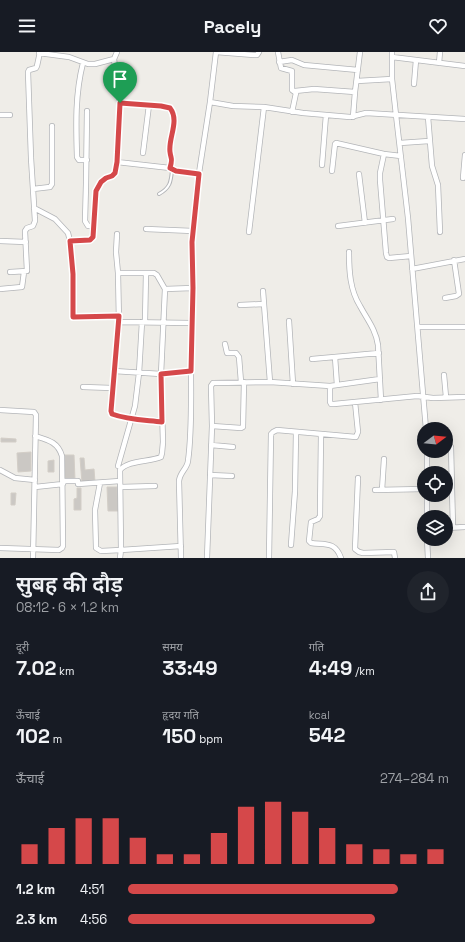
<!DOCTYPE html>
<html lang="hi">
<head>
<meta charset="utf-8">
<style>
  body { margin:0; font-family:"Space Grotesk","Noto Sans Devanagari",sans-serif; background:#20242c; color:#f1f3f6; height:100vh; display:flex; flex-direction:column; font-size:15px; white-space:nowrap }
  * { box-sizing:border-box; margin:0 }
  p { font-size:13px; color:#9ea1a6 }
  .icon { flex:none; width:22px; height:22px; fill:none; stroke:currentColor; stroke-width:2; stroke-linecap:round; stroke-linejoin:round }
  .map { position:relative; height:506px; overflow:hidden }
  .side { display:flex; flex-direction:column; background:#171b24; flex:1 }
  .side>* { flex:none }
  .needle { width:26px; rotate:74deg }
  .controls { position:absolute; left:417px; top:370px; display:grid; gap:8px }
  .controls a { display:grid; place-items:center; width:36px; height:36px; border-radius:50%; background:#171b24; box-shadow:0 4px 16px #0002; font-size:20px }
  .pin { position:absolute; display:grid; place-items:center; width:34px; height:34px; color:#fff; margin:-41px -17px; border-radius:50% 50% 50% 0; rotate:-45deg; box-shadow:0 0 4px #0007 }
  .pin .icon { rotate:45deg }
  .round { display:grid; place-items:center; flex:none; width:42px; height:42px; border-radius:21px; background:#20242c }
  .summary { display:flex; align-items:center; justify-content:space-between; height:68px; padding:0 16px }
  h1 { font-size:22px; font-weight:600; line-height:30px }
  .stats { display:grid; grid-template-columns:repeat(3,1fr); gap:6px; height:68px; padding:4px 16px }
  .stats div { display:grid; align-content:center }
  .stats b { font-size:20px; font-weight:600 }
  .stats small { font-size:11px; font-weight:400 }
  .stats p { font-size:11px }
  .chart { height:112px; padding:8px 16px }
  .chart p { display:flex; justify-content:space-between }
  .chart svg { width:100%; height:72px; margin-top:4px; stroke:#d5484a; stroke-width:6 }
  ul { padding:0 16px; list-style:none; font-size:13px }
  li { display:grid; grid-template-columns:64px 48px 1fr; align-items:center; height:30px }
  li i { height:10px; border-radius:5px; background:#d5484a }
  header { display:flex; justify-content:space-between; align-items:center; height:52px; padding:0 16px; background:#171b24; font-size:18px; font-weight:600 }
  .map>svg:first-child { display:block }
  .building { fill:#cbc8c4; stroke:#d3cec7 }
  .lines { fill:none; stroke-linecap:round; stroke-linejoin:round }
  .lane-casing { stroke:#b3b5b8; stroke-width:4 }
  .street-casing { stroke:#b3b5b8; stroke-width:6 }
  .lane { stroke:#fff; stroke-width:2 }
  .street { stroke:#fff; stroke-width:4.5 }
  .route-casing { stroke:#fff; stroke-width:8 }
  .route { stroke:#d5484a; stroke-width:5 }
</style>
</head>
<body>
<header><svg class="icon" aria-label="menu" viewBox="0 0 24 24"><path d="M4 6h16M4 12h16M4 18h16"/></svg>Pacely<svg class="icon" aria-label="heart" viewBox="0 0 24 24"><path d="M12 20l-8-8c-3-5 5-10 8-4 3-6 11-1 8 4z"/></svg></header>
<div class="map">
<svg width="465" height="506" viewBox="0 0 465 506">
  <rect width="100%" height="100%" fill="#efede8"/>
  <!-- building -->
  <path class="building" d="M 1,386 L 16,387 L 16,390 L 1,390 Z
    M 31,400 L 31,419 L 18,420 L 17,401 Z
    M 64,403 L 74,403 L 75,428 L 65,428 Z
    M 80,406 L 84,406 L 85,418 L 94,417 L 95,430 L 82,431 Z
    M 54,408 L 54,420 L 48,420 L 48,409 Z
    M 107,435 L 117,435 L 118,459 L 108,459 Z
    M 77,436 L 81,436 L 81,458 L 74,458 L 74,447 L 77,446 Z
    M 11,441 L 16,441 L 15,453 L 11,453 Z"/>
  <g class="lines">
    <defs>
      <path id="lane" d="M 159,142 C 170,136 171,130 172,118"/>
      <path id="street" d="M 216,0 L 210,50 L 233,54 L 264,55 L 303,61 L 350,65 L 366,61 L 465,67
        M 216,0 L 254,3 L 257,3 L 259,0
        M 278,0 L 281,16 L 292,19 L 292,38 L 296,41 L 292,60
        M 392,0 L 392,27 L 396,63 L 408,166 L 426,377
        M 39,1 L 69,5 L 88,12 L 95,12 L 114,7
        M 392,5 L 465,14
        M 279,10 L 292,8 L 304,13 L 358,18
        M 83,11 C 75,42 76,73 77,105 L 79,108 L 87,108
        M 439,11 L 440,0
        M 357,29 L 392,27
        M 414,32 L 416,8
        M 295,39 L 314,37 L 355,40 L 360,0
        M 120,51 L 161,54 L 172,58 L 174,68 L 170,100 L 172,106 L 170,116
        M 87,59 L 86,132 L 85,169 L 88,174 L 94,174
        M 0,63 L 10,63
        M 353,65 L 355,40
        M 428,65 L 432,114 L 438,133 L 440,180
        M 400,91 L 429,89
        M 143,101 L 149,53
        M 401,104 L 384,102 L 380,121 L 380,128 L 386,201 L 387,205 L 389,206 L 411,204
        M 117,110 L 170,116 L 176,119 L 199,122
        M 322,113 L 326,63
        M 332,119 L 335,92 L 336,91 L 384,102
        M 359,122 L 365,171
        M 463,126 L 465,103
        M 33,137 L 50,135 L 52,132 L 52,74
        M 34,156 L 55,167 L 68,181 L 70,189 L 73,222 L 73,265 L 119,264
        M 338,174 L 393,167
        M 146,177 L 193,179
        M 249,180 L 264,55
        M 117,182 L 116,200 L 118,221
        M 0,189 L 26,190
        M 70,189 L 90,188 L 92,187 L 96,139 L 101,130 L 106,126 L 112,124 L 115,121 L 117,110 L 120,51 L 114,7 L 117,0
        M 349,200 C 349,219 350,238 360,254 C 367,267 376,278 378,293 L 381,348
        M 412,217 L 465,207
        M 10,220 L 27,219 L 25,179 L 27,176 L 33,174 L 35,169 L 31,106 L 28,20 L 29,18 L 36,16 L 37,14 L 40,0
        M 0,237 L 22,235 L 24,220
        M 263,239 L 270,330
        M 445,246 L 456,244 L 459,242 L 454,208
        M 240,253 L 264,252
        M 289,269 L 293,332
        M 119,270 L 111,359 L 112,362 L 131,367 L 162,369
        M 145,270 L 146,221
        M 191,271 L 119,270 L 118,221 L 154,221 L 157,223 L 165,237 L 193,236
        M 418,275 L 465,275
        M 225,292 L 227,301 L 236,301 L 239,305 L 241,330
        M 335,305 L 337,333
        M 312,307 L 379,301
        M 114,319 L 161,322 L 165,237
        M 444,323 L 446,345
        M 330,334 L 380,327
        M 83,335 L 112,336
        M 0,358 L 34,360 L 36,363 L 33,506
        M 212,374 L 241,376 L 243,375 L 244,330
        M 321,382 L 320,464 L 318,467 L 311,470 L 309,489 L 311,491 C 325,493 335,489 341,506
        M 211,393 L 233,395
        M 451,395 L 453,476
        M 427,399 L 427,421
        M 118,414 L 135,354 L 139,321 L 142,270
        M 0,418 L 15,426 L 35,428
        M 210,423 L 232,424
        M 358,426 L 355,497 L 359,500 L 363,501 L 394,500 L 395,506
        M 100,431 L 95,458 L 96,496 L 101,499 L 121,498 L 120,418 C 128,408 150,410 161,405 L 162,401 L 163,390 L 161,322 L 191,319 L 193,236 L 192,191 L 197,134 L 210,50
        M 78,432 L 120,429
        M 35,435 L 63,432 L 64,429 L 78,429
        M 120,435 L 155,434
        M 375,438 L 424,437
        M 382,438 L 384,407
        M 427,443 L 427,465
        M 446,476 L 465,475
        M 427,487 L 428,506
        M 291,493 L 295,439 L 296,380
        M 0,496 L 59,498 L 62,496 L 63,494 L 62,404 C 58,390 48,388 35,384
        M 120,506 L 121,498 L 181,494
        M 181,506 L 179,429 C 180,420 187,417 188,409 C 192,380 191,350 191,319
        M 207,506 L 212,374 L 211,334 L 213,331 L 270,330 L 330,334 L 330,350 L 331,352 L 334,352 L 417,344 L 433,346 L 465,345
        M 269,506 L 271,382 L 273,380 L 277,378 L 356,385 L 358,380 L 355,350"/>
    </defs>
    <!-- lane casing -->
    <use href="#lane" class="lane-casing"/>
    <!-- street casing -->
    <use href="#street" class="street-casing"/>
    <!-- lane -->
    <use href="#lane" class="lane"/>
    <!-- street -->
    <use href="#street" class="street"/>
  </g>
  <g class="lines">
    <defs>
      <path id="route" d="M 120,51 L 161,54 L 170,56 C 180,69 168,86 170,100 C 171,108 173,106 170,116 L 176,119 L 199,122 L 192,190 L 193,236 L 191,319 L 161,322 L 162,370 C 145,368 128,368 112,362 L 111,359 L 119,264 L 73,265 L 73,222 L 70,189 L 90,188 L 93,185 L 96,139 L 101,130 L 106,126 L 112,124 L 115,121 L 117,110 Z"/>
    </defs>
    <!-- route casing -->
    <use href="#route" class="route-casing"/>
    <!-- route -->
    <use href="#route" class="route"/>
  </g>
</svg>
<div class="controls">
<a><svg class="needle" viewBox="-14 -14 28 28"><path d="M0-13l5 13h-10z" fill="#e53935"/><path d="M0 13l5-13h-10z" fill="#9ea1a6"/></svg></a>
<a><svg class="icon" aria-label="locate" viewBox="0 0 24 24"><circle cx="12" cy="12" r="6"/><path d="M12 2v4M12 18v4M2 12h4M18 12h4"/></svg></a>
<a><svg class="icon" aria-label="layers" viewBox="0 0 24 24"><path d="M12 4l9 5-9 5-9-5zM3 14l9 5 9-5"/></svg></a>
</div>
<div class="pin" style="left:120px;top:51px;background:#1e9e55"><svg class="icon" aria-label="arrive" viewBox="0 0 24 24"><path d="M6 21V4h12l-3 4 3 4H6"/></svg></div>
</div>
<section class="side">
<div class="summary"><div><h1>सुबह की दौड़</h1><p>08:12 · 6 × 1.2 km</p></div><a class="round"><svg class="icon" aria-label="share" viewBox="0 0 24 24"><path d="M12 15V3M7 8l5-5 5 5M5 13v7h14v-7"/></svg></a></div>
<div class="stats">
<div><p>दूरी</p><b>7.02<small> km</small></b></div>
<div><p>समय</p><b>33:49</b></div>
<div><p>गति</p><b>4:49<small> /km</small></b></div>
</div>
<div class="stats">
<div><p>ऊँचाई</p><b>102<small> m</small></b></div>
<div><p>हृदय गति</p><b>150<small> bpm</small></b></div>
<div><p>kcal</p><b>542</b></div>
</div>
<div class="chart"><p><span>ऊँचाई</span>274–284 m</p>
<svg viewBox="0 0 160 44" preserveAspectRatio="none"><path d="M5 44V32M15 44V22M25 44V16M35 44V16M45 44V28M55 44V38M65 44V38M75 44V25M85 44V9M95 44V6M105 44V12M115 44V22M125 44V32M135 44V35M145 44V38M155 44V35"/></svg>
</div>
<ul>
<li><b>1.2 km</b>4:51<i style="width:84%"></i></li>
<li><b>2.3 km</b>4:56<i style="width:77%"></i></li>
</ul>
</section>
</body>
</html>
